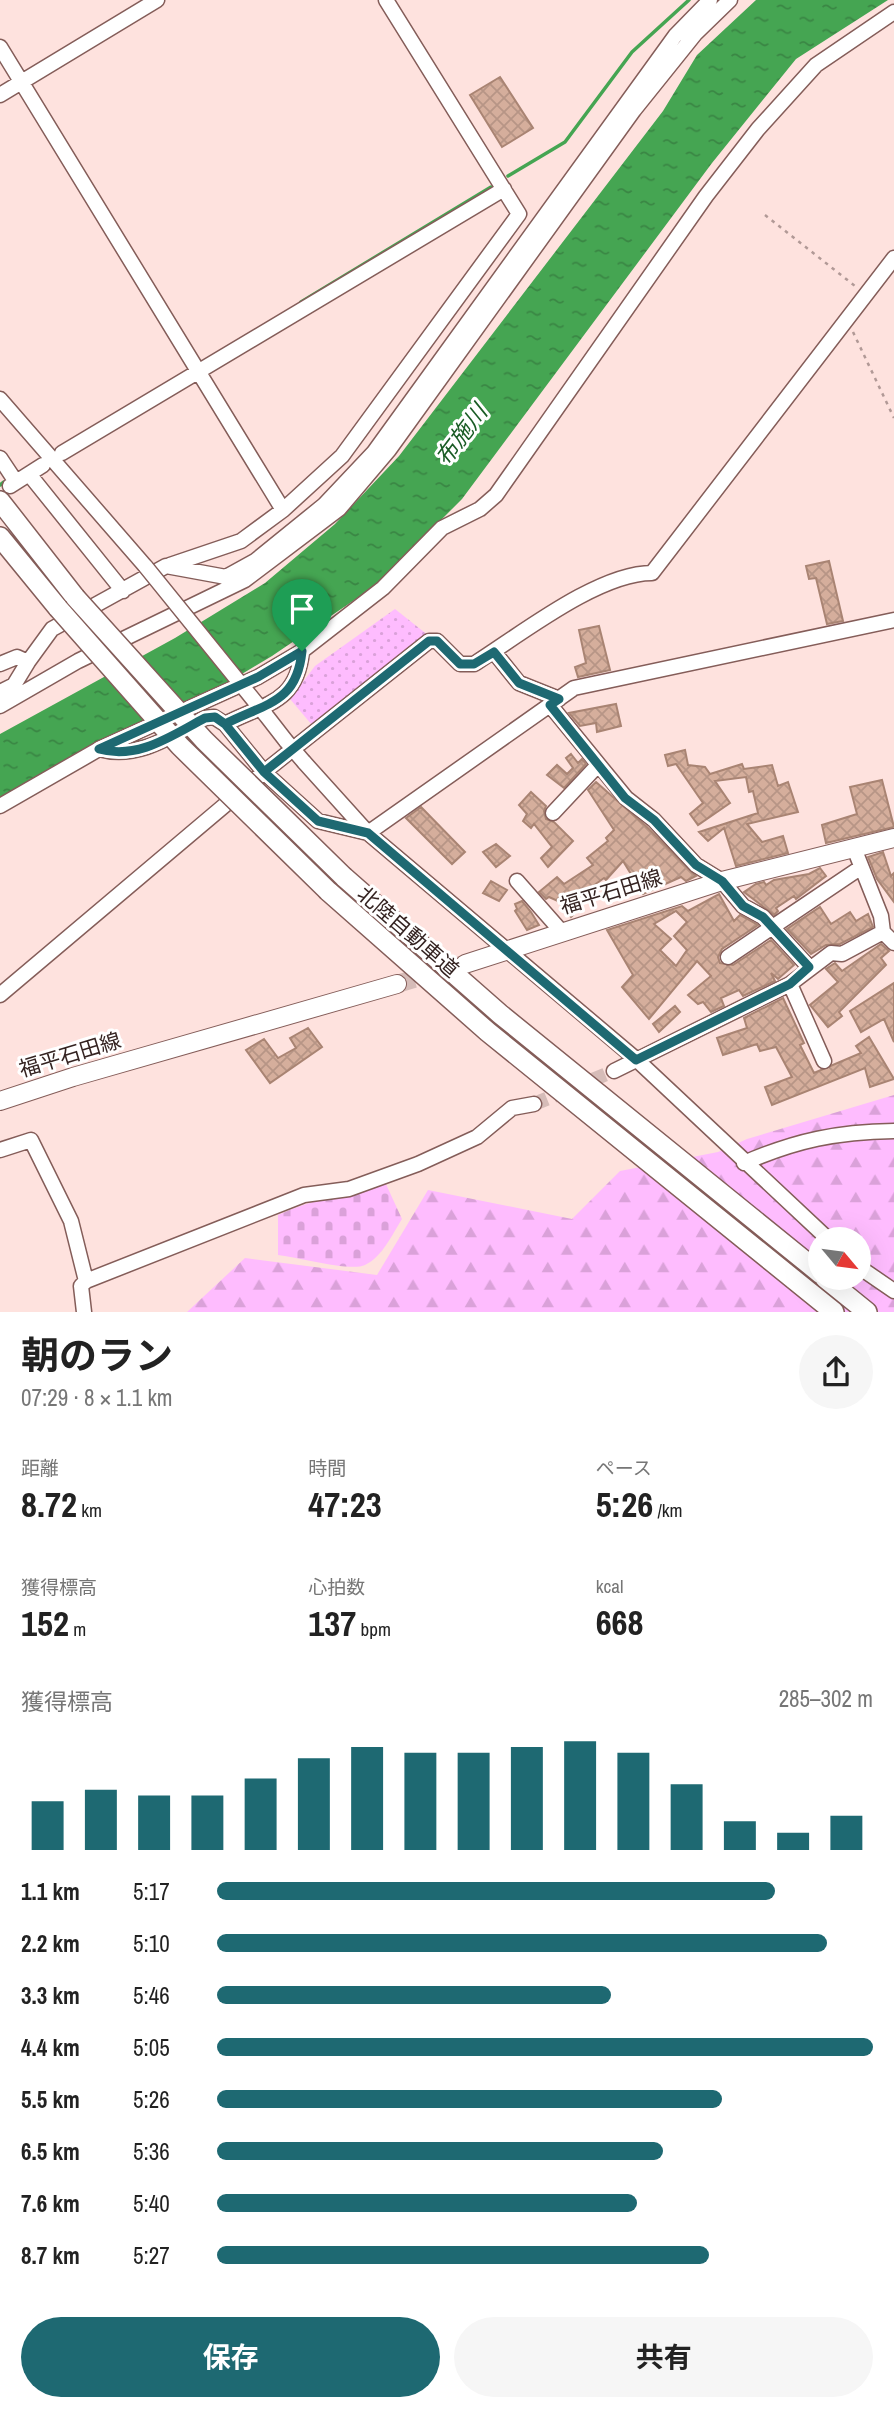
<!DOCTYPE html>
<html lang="ja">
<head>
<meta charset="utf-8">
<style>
  body { margin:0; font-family:"Archivo Narrow","Noto Sans JP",sans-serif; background:#f6f6f6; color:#222; height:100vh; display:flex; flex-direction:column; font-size:26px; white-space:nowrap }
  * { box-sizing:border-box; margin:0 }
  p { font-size:23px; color:#767676 }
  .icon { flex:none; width:38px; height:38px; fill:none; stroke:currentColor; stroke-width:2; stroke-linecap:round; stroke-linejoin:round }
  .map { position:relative; height:1312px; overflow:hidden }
  .sheet { display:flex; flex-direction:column; background:#fff; flex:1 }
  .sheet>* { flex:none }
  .needle { width:46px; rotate:119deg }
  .controls { position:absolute; left:808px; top:1227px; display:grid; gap:14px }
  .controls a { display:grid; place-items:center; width:63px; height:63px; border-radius:50%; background:#fff; box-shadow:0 7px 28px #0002; font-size:35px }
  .pin { position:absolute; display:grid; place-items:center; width:60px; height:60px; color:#fff; margin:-72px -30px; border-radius:50% 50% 50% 0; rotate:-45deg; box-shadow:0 0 7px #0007 }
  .pin .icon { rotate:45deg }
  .round { display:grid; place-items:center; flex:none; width:74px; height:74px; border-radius:37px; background:#f6f6f6 }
  .overview { display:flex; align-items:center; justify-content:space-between; height:119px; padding:0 21px }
  h1 { font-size:38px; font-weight:700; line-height:52px }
  .figures { display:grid; grid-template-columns:repeat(3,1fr); gap:10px; height:119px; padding:7px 21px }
  .figures div { display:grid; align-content:center }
  .figures b { font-size:35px; font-weight:700 }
  .figures small { font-size:19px; font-weight:400 }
  .figures p { font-size:19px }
  .chart { height:196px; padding:14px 21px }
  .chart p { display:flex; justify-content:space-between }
  .chart svg { width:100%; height:126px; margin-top:7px; stroke:#1e6972; stroke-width:6 }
  .action { display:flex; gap:14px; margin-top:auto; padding:14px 21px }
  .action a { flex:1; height:80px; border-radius:42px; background:#1e6972; color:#fff; font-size:28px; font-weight:700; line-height:80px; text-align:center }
  .action a+a { background:#f6f6f6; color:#222 }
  ul { padding:0 21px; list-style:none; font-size:23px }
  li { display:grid; grid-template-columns:112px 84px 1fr; align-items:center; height:52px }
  li i { height:18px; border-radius:9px; background:#1e6972 }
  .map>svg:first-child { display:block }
  .grass { fill:url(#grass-dots) }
  .forest { fill:url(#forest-firs); fill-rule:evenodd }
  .cemetery { fill:url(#cemetery-stones) }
  .water { fill:url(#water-ripples) }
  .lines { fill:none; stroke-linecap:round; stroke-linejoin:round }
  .stream { stroke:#45a552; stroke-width:3.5 }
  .building { fill:url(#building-cross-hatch); stroke:#a98473; stroke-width:2; fill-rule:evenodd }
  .minor-tunnel { stroke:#d6bcb8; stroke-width:14; stroke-dasharray:14 7; stroke-linecap:butt }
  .major-tunnel { stroke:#d6bcb8; stroke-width:18; stroke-dasharray:18 9; stroke-linecap:butt }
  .minor-casing { stroke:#845d59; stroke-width:17 }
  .major-casing { stroke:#845d59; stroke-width:20 }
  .highway-casing { stroke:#845d59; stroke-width:22 }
  .path { stroke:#b19996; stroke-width:2.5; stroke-dasharray:3.5 5; stroke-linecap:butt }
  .minor { stroke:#fff; stroke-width:14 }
  .major { stroke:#fff; stroke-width:18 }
  .highway { stroke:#fff; stroke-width:19 }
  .minor-bridge-casing { stroke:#845d59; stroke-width:17; stroke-linecap:butt }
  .highway-bridge-casing { stroke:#845d59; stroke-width:22; stroke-linecap:butt }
  .minor-bridge { stroke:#fff; stroke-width:14 }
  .highway-bridge { stroke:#fff; stroke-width:19 }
  .route-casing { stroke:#fff; stroke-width:14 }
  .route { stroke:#1e6972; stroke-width:9 }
  .labels { text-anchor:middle; stroke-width:6; stroke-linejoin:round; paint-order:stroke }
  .street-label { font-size:21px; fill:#342321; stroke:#fff }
  .water-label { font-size:23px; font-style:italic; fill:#1a5c25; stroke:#fff }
</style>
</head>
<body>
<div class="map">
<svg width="894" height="1312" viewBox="0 0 894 1312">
  <defs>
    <pattern id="grass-dots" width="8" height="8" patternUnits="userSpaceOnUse" patternTransform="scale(1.75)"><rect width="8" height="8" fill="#febcfe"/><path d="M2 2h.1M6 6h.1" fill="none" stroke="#daa1d9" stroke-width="1.8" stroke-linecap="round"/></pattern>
    <pattern id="forest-firs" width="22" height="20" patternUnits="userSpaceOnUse" patternTransform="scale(1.75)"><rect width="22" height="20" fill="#febcfe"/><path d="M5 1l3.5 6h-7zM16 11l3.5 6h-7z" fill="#daa1d9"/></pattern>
    <pattern id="cemetery-stones" width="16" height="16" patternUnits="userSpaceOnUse" patternTransform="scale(1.75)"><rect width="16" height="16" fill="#febcfe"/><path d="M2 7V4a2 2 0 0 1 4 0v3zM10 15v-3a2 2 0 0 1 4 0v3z" fill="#daa1d9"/></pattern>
    <pattern id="water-ripples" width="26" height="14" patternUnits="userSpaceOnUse" patternTransform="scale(1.75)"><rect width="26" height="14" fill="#45a552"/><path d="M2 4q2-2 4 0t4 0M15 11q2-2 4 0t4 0" fill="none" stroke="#3a8644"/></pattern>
    <pattern id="building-cross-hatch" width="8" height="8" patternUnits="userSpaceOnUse" patternTransform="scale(1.75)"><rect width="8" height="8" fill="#d5ae9c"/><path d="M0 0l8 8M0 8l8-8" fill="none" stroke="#b79586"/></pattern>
  </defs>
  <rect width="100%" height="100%" fill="#fee2de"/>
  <!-- grass -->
  <path class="grass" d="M 395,609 L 429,636 L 312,725 L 290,699 L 315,666 Z"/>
  <!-- forest -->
  <path class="forest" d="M 894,1095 L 894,1312 L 187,1312 L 245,1258 L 377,1275 L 428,1190 L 572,1219 L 620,1171 L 718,1152 L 747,1139 ZM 821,1239 L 859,1239 L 859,1278 L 821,1278 Z"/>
  <!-- cemetery -->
  <path class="cemetery" d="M 385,1182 L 402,1219 C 392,1235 382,1257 365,1265 C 351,1272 297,1257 278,1255 L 278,1215 C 312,1199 350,1194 385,1182 Z"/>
  <!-- water -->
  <path class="water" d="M 756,0 L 888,0 L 796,59 L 712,163 L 462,499 L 375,586 L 272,656 L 124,745 L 0,802 L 0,734 L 175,638 L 265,583 L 335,524 L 399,456 L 663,111 L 697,55 Z"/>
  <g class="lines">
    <!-- stream -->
    <path class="stream" d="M 508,176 L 565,142 L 632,52 L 689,0
      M 301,302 L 491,187
      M 0,485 L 4,482"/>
  </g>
  <!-- building -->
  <path class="building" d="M 500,77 L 533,128 L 502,147 L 470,95 Z
    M 829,561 L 843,621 L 827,624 L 816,578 L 809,579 L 806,566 Z
    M 599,626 L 610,670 L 578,677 L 575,667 L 586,663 L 579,630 Z
    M 616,704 L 621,726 L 597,732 L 596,723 L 580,726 L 569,713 Z
    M 685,750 L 688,765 L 705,767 L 710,774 L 742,764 L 744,769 L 772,765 L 778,786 L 788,782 L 798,812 L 747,824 L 762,842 L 783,836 L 788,853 L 736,866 L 724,828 L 708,841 L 699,832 L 758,813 L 753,791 L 749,792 L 746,777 L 715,781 L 730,803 L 698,825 L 690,814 L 703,803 L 676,764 L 668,766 L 665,755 Z
    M 571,754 L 578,763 L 582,759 L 586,764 L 564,788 L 547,775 L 557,765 L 567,774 L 573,768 L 566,758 Z
    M 882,780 L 894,827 L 826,843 L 822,825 L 857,814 L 850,787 Z
    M 596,782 L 647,827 L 696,876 L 686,881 L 681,877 L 643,894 L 623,861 L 606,880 L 604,878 L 575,899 L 582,906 L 571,917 L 558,901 L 549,897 L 546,899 L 539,892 L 557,877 L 564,884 L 593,865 L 587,858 L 608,841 L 606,838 L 614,830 L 588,790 Z
    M 531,792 L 546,806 L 544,811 L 546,819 L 554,822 L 573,841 L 548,867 L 541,858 L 552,847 L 534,824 L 531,828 L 523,821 L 527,814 L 519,805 Z
    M 421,807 L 465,852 L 452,864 L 406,818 Z
    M 496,844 L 510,856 L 496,867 L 483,852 Z
    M 883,852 L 891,876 L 894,873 L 894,902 L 877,879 L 868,857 Z
    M 820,868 L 826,876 L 796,899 L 794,896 L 776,908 L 778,911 L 774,915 L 744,892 L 756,884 L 764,882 L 766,885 L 774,880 L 809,874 Z
    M 491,881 L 507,890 L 499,901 L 483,893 Z
    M 719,894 L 734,921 L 740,915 L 758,925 L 722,949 L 718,957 L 720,963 L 733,965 L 771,940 L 794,965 L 778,979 L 771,973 L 775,981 L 743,996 L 739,990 L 721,998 L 724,1006 L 711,1012 L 703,1002 L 698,1004 L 688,995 L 711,976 L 697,961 L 649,1019 L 622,987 L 633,975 L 607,930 L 682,906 L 688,911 ZM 676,911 L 687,922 L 674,936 L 687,950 L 676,966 L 660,950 L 671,939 L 654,924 Z
    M 522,901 L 531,912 L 539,925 L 527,930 L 515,911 L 517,909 L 515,904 Z
    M 820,907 L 831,924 L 850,912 L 856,921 L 868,914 L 873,927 L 840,944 L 826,945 L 811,954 L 787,929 Z
    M 881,944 L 889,951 L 881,958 L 886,965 L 839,1012 L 842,1016 L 828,1027 L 810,1005 L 838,982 L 826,969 L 835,963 L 842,971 Z
    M 894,983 L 894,1042 L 884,1019 L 861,1032 L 850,1011 Z
    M 783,998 L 804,1043 L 800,1045 L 814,1073 L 861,1053 L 856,1046 L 869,1037 L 894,1079 L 870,1087 L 865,1068 L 772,1105 L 765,1087 L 792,1077 L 776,1047 L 760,1051 L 757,1044 L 723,1055 L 717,1038 L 747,1028 L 744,1018 Z
    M 675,1006 L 680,1012 L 659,1032 L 653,1024 Z
    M 308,1028 L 322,1047 L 270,1083 L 246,1050 L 264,1039 L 278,1058 L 296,1048 L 290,1038 Z"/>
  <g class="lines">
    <!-- minor-tunnel -->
    <path class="minor-tunnel" d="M 534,1104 L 614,1071"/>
    <!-- major-tunnel -->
    <path class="major-tunnel" d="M 397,984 L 461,965"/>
    <defs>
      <path id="minor" d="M 0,47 L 283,510
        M 0,95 L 157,0
        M 0,399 L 146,567
        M 62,453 L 504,189
        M 0,458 L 16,482
        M 29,474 L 123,591
        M 10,486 L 43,465
        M 170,565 L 241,541 L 283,510 L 342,456 L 519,214 L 386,0
        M 302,651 L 383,588 L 442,528 L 480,509 L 496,495 L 706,196 L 758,129 L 816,65 L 894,12
        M 494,652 L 519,683 L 559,699
        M 0,664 L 17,657 L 28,662 L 52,629 L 166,566 L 226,577 L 255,561 L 324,505 L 374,452 L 675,36 L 710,0
        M 0,692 L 14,685 L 28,662
        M 550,705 L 626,798 L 654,820 L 696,865 L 722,881 L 743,906 L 763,917 L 809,967
        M 0,706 L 78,661 L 245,580 L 339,509 L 389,450 L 634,110 L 695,34 L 730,0
        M 265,714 L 286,741
        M 225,724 L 214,717 L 205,718 C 171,736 138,760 99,749 L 258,677 L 302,651 C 297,703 266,703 225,724 L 264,772 L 429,641 L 437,641 L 460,664 L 474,664 C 520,635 598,573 652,573 L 894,258
        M 304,762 L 368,833 L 637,1060 L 828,1239
        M 0,806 L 99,749
        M 553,813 L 598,765
        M 854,848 L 881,916 L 883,932 L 894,943
        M 517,881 L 561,931
        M 728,957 L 860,868
        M 790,984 L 824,1061
        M 0,995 L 264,772 L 318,821 L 368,833 L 574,688 L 894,620
        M 614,1071 L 790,984 L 831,953 L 842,954 L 883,932
        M 0,1150 L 31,1140 L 71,1221 L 86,1281 L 304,1195 L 349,1189 L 418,1164 L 477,1137 L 512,1108 L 534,1104
        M 744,1163 C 797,1140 837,1132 894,1131
        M 859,1267 L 894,1291
        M 84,1312 L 81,1286 L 86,1281"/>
      <path id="major" d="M 465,964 L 722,881 L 894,838
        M 0,1101 L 73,1077 L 397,984"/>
      <path id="highway" d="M 0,501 L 75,597
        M 0,537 L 58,608
        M 344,877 L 500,1014 L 821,1274
        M 328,891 L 488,1032 L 834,1312
        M 825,1278 L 867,1312"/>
    </defs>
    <!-- minor casing -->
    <use href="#minor" class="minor-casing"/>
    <!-- major casing -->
    <use href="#major" class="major-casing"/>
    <!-- highway casing -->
    <use href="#highway" class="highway-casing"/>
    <!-- path -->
    <path class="path" d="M 765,215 L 855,286
      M 853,332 L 894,418"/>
    <!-- minor -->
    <use href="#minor" class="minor"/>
    <!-- major -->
    <use href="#major" class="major"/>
    <!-- highway -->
    <use href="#highway" class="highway"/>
    <defs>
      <path id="minor-bridge" d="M 146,567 L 265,714
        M 286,741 L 304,762"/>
      <path id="highway-bridge" d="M 75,597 L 204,740 L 344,877
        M 58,608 L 180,746 L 328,891"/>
    </defs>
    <!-- minor-bridge casing -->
    <use href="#minor-bridge" class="minor-bridge-casing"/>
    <!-- highway-bridge casing -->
    <use href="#highway-bridge" class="highway-bridge-casing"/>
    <!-- minor-bridge -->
    <use href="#minor-bridge" class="minor-bridge"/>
    <!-- highway-bridge -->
    <use href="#highway-bridge" class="highway-bridge"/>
  </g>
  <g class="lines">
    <defs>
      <path id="route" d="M 302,651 L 258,677 L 99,749 C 138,760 171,736 205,718 L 215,717 L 225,724 L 264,772 L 318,821 L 368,833 L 636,1060 L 790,984 L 809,967 L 763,917 L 743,906 L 722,881 L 696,865 L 654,820 L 625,798 L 550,705 L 559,699 L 519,683 L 494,652 L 474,664 L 460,664 L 437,641 L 429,641 L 264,772 L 225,724 C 266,703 297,703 302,651"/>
    </defs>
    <!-- route casing -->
    <use href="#route" class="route-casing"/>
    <!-- route -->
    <use href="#route" class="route"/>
  </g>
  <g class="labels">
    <!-- street labels -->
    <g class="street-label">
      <text transform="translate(611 892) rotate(-17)" y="7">福平石田線</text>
      <text transform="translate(408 932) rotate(41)" y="7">北陸自動車道</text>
      <text transform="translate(70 1055) rotate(-17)" y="7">福平石田線</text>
    </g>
    <!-- water labels -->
    <g class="water-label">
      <text transform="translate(461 435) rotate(-53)" y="8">布施川</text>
    </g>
  </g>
</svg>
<div class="controls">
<a><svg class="needle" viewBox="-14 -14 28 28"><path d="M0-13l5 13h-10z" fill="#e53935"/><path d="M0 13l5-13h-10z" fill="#767676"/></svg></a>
</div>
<div class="pin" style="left:302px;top:651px;background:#1e9e55"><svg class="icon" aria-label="arrive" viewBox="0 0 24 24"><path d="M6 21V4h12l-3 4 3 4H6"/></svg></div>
</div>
<section class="sheet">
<div class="overview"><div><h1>朝のラン</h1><p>07:29 · 8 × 1.1 km</p></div><a class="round"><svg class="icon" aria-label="share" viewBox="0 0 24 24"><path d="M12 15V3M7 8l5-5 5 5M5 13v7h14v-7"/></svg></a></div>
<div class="figures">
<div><p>距離</p><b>8.72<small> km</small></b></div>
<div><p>時間</p><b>47:23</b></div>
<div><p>ペース</p><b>5:26<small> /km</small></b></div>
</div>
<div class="figures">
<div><p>獲得標高</p><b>152<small> m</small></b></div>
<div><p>心拍数</p><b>137<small> bpm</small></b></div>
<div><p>kcal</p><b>668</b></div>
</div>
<div class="chart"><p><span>獲得標高</span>285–302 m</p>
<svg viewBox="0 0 160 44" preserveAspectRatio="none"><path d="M5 44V27M15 44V23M25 44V25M35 44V25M45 44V19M55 44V12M65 44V8M75 44V10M85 44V10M95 44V8M105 44V6M115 44V10M125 44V21M135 44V34M145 44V38M155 44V32"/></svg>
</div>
<ul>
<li><b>1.1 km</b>5:17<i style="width:85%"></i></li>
<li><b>2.2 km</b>5:10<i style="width:93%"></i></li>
<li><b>3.3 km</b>5:46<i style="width:60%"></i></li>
<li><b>4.4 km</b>5:05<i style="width:100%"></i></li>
<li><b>5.5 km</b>5:26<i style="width:77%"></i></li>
<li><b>6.5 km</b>5:36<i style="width:68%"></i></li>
<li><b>7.6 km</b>5:40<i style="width:64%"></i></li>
<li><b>8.7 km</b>5:27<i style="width:75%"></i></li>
</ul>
<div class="action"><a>保存</a><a>共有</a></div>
</section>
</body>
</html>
